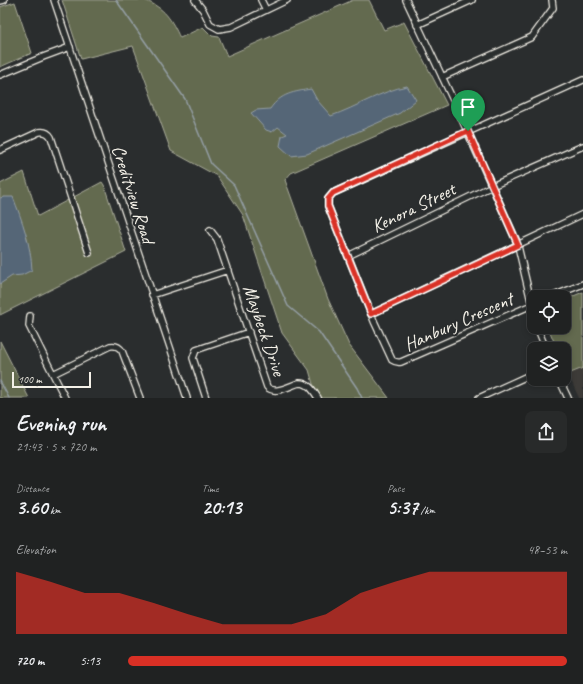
<!DOCTYPE html>
<html lang="en">
<head>
<meta charset="utf-8">
<style>
  body { margin:0; font-family:Caveat,sans-serif; background:#282a2a; color:#f1f3f6; height:100vh; display:flex; flex-direction:column; font-size:15px; white-space:nowrap }
  * { box-sizing:border-box; margin:0 }
  p { font-size:13px; color:#a2a4a5 }
  .icon { flex:none; width:22px; height:22px; fill:none; stroke:currentColor; stroke-width:2; stroke-linecap:round; stroke-linejoin:round }
  .map { position:relative; height:398px; overflow:hidden }
  .details { display:flex; flex-direction:column; background:#202222; flex:1 }
  .details>* { flex:none }
  .tools { position:absolute; left:527px; top:290px; display:grid; gap:8px }
  .tools a { display:grid; place-items:center; width:44px; height:44px; border-radius:8px; background:#202222; box-shadow:0 2px 6px #0003,0 0 0 1px #3d3f40; font-size:20px }
  .scale { position:absolute; left:12px; bottom:10px; width:79px; box-sizing:border-box; padding-left:4px; border:2px solid #f4f1e8; border-top:0; font-size:11px; line-height:14px; white-space:nowrap; color:#f4f1e8; -webkit-text-stroke:3px #2a2d2e; paint-order:stroke }
  .pin { position:absolute; display:grid; place-items:center; width:34px; height:34px; color:#fff; margin:-41px -17px; border-radius:50% 50% 50% 0; rotate:-45deg; box-shadow:0 0 4px #0007 }
  .pin .icon { rotate:45deg }
  .round { display:grid; place-items:center; flex:none; width:42px; height:42px; border-radius:8px; background:#282a2a }
  .headline { display:flex; align-items:center; justify-content:space-between; height:68px; padding:0 16px }
  h1 { font-size:22px; font-weight:700; line-height:30px }
  .metrics { display:grid; grid-template-columns:repeat(3,1fr); gap:6px; height:68px; padding:4px 16px }
  .metrics div { display:grid; align-content:center }
  .metrics b { font-size:20px; font-weight:700 }
  .metrics small { font-size:11px; font-weight:400 }
  .metrics p { font-size:11px }
  .chart { height:112px; padding:8px 16px }
  .chart p { display:flex; justify-content:space-between }
  .chart svg { width:100%; height:72px; margin-top:4px; fill:#d93025; opacity:.7 }
  ul { padding:0 16px; list-style:none; font-size:13px }
  li { display:grid; grid-template-columns:64px 48px 1fr; align-items:center; height:30px }
  li i { height:10px; border-radius:5px; background:#d93025 }
  .map>svg:first-child { display:block }
  .built { fill:#3c3a37 }
  .green { fill:#636a50; stroke:#acae9c }
  .water { fill:#546677; stroke:#949ea4 }
  .lines { fill:none; stroke-linecap:round; stroke-linejoin:round }
  .stream { stroke:#949ea4; stroke-width:1.5 }
  .minor-casing { stroke:#f4f1e8; stroke-width:8 }
  .minor { stroke:#2a2d2e; stroke-width:5.5 }
  .route-casing { stroke:#fff; stroke-width:8 }
  .route { stroke:#d93025; stroke-width:5 }
  .labels { text-anchor:middle; stroke-width:4; stroke-linejoin:round; paint-order:stroke }
  .street-label { font-size:19px; fill:#f4f1e8; stroke:#2a2d2e }
</style>
</head>
<body>
<div class="map">
<svg width="583" height="398" viewBox="0 0 583 398">
  <rect width="100%" height="100%" fill="#2a2d2e"/>
  <filter id="ink" filterUnits="userSpaceOnUse"><feTurbulence type="fractalNoise" baseFrequency=".025" numOctaves="2"/><feDisplacementMap in="SourceGraphic" scale="8" xChannelSelector="R" yChannelSelector="G"/><feConvolveMatrix kernelMatrix="1 2 1 2 8 2 1 2 1" color-interpolation-filters="sRGB"/></filter>
  <g filter="url(#ink)">
    <!-- built -->
    <path class="built" d="M 583,368 L 583,398 L 579,398 L 568,374 Z"/>
    <!-- green -->
    <path class="green" d="M 62,0 L 144,0 C 165,8 171,19 180,38 L 203,27 L 212,36 L 219,37 L 227,56 L 353,0 L 369,0 L 384,30 L 404,22 L 447,105 L 291,173 L 285,180 L 328,299 L 349,345 L 389,398 L 322,398 L 313,384 L 309,370 L 282,333 L 243,215 L 217,176 L 171,151 L 133,46 L 81,59 Z
      M 15,2 L 32,53 L 0,67 L 0,7 Z
      M 24,172 L 38,216 L 102,182 L 104,185 L 126,252 L 0,315 L 0,184 Z
      M 583,292 L 583,368 L 568,374 L 564,365 L 564,349 L 557,349 L 548,327 L 564,327 L 564,300 Z
      M 0,341 L 29,398 L 0,398 Z"/>
    <!-- water -->
    <path class="water" d="M 407,86 L 416,100 L 400,113 L 307,154 L 291,156 L 280,146 L 282,136 L 287,134 L 278,127 L 272,132 L 266,130 L 251,113 L 256,110 L 270,109 C 281,93 294,92 311,89 L 317,100 L 331,116 C 357,107 381,91 407,86 Z
      M 4,197 L 13,197 C 22,220 31,245 32,270 L 22,275 L 12,276 L 0,284 L 0,198 Z"/>
    <g class="lines">
      <!-- stream -->
      <path class="stream" d="M 116,0 L 185,99 L 211,164 L 234,185 L 288,306 L 319,332 L 357,388 L 362,398
        M 0,381 L 9,398"/>
      <defs>
        <path id="minor" d="M 54,0 L 187,398
          M 195,0 L 203,10 L 210,24 L 219,29 L 231,27 L 287,0
          M 261,0 L 266,10
          M 406,0 L 454,102 L 517,242 L 534,314
          M 0,1 L 4,0
          M 417,25 L 472,0
          M 0,75 L 43,57 L 70,47
          M 442,77 L 532,37 L 553,8 L 552,0
          M 0,150 L 39,132 C 44,131 48,132 51,137 L 89,253
          M 210,230 L 217,239 L 267,387 C 275,395 289,386 299,383 C 309,383 313,390 318,398
          M 348,256 L 492,186 L 583,146
          M 152,295 L 228,270
          M 551,297 L 583,284
          M 534,304 L 401,362 C 397,363 395,362 392,360 L 374,321 L 328,206 L 328,199 L 333,193 L 583,80
          M 371,314 L 583,214
          M 30,316 L 29,326 L 65,398
          M 537,327 L 546,349
          M 53,374 L 110,346 C 115,345 119,346 122,351 L 140,398
          M 559,379 L 568,398
          M 206,398 L 193,358 L 196,350 L 249,332
          M 479,398 L 534,373"/>
      </defs>
      <!-- minor casing -->
      <use href="#minor" class="minor-casing"/>
      <!-- minor -->
      <use href="#minor" class="minor"/>
    </g>
  </g>
  <g class="lines" filter="url(#ink)">
    <defs>
      <path id="route" d="M 468,131 L 518,245 L 371,314 L 328,206 L 328,199 L 333,193 Z"/>
    </defs>
    <!-- route casing -->
    <use href="#route" class="route-casing"/>
    <!-- route -->
    <use href="#route" class="route"/>
  </g>
  <g class="labels">
    <!-- street labels -->
    <g class="street-label">
      <text transform="translate(134 194) rotate(72)" y="7">Creditview Road</text>
      <text transform="translate(413 207) rotate(-26)" y="7">Kenora Street</text>
      <text transform="translate(458 321) rotate(-24)" y="7">Hanbury Crescent</text>
      <text transform="translate(265 330) rotate(71)" y="7">Maybeck Drive</text>
    </g>
  </g>
</svg>
<div class="tools">
<a><svg class="icon" aria-label="locate" viewBox="0 0 24 24"><circle cx="12" cy="12" r="6"/><path d="M12 2v4M12 18v4M2 12h4M18 12h4"/></svg></a>
<a><svg class="icon" aria-label="layers" viewBox="0 0 24 24"><path d="M12 4l9 5-9 5-9-5zM3 14l9 5 9-5"/></svg></a>
</div>
<div class="scale">100 m</div>
<div class="pin" style="left:468px;top:131px;background:#1e9e55"><svg class="icon" aria-label="arrive" viewBox="0 0 24 24"><path d="M6 21V4h12l-3 4 3 4H6"/></svg></div>
</div>
<section class="details">
<div class="headline"><div><h1>Evening run</h1><p>21:43 · 5 × 720 m</p></div><a class="round"><svg class="icon" aria-label="share" viewBox="0 0 24 24"><path d="M12 15V3M7 8l5-5 5 5M5 13v7h14v-7"/></svg></a></div>
<div class="metrics">
<div><p>Distance</p><b>3.60<small> km</small></b></div>
<div><p>Time</p><b>20:13</b></div>
<div><p>Pace</p><b>5:37<small> /km</small></b></div>
</div>
<div class="chart"><p><span>Elevation</span>48–53 m</p>
<svg viewBox="0 0 160 44" preserveAspectRatio="none"><path d="M0 44V6L10 12L20 19L30 19L40 25L50 32L60 38L70 38L80 38L90 32L100 19L110 12L120 6L130 6L140 6L150 6L160 6V44z"/></svg>
</div>
<ul>
<li><b>720 m</b>5:13<i style="width:100%"></i></li>
</ul>
</section>
</body>
</html>
